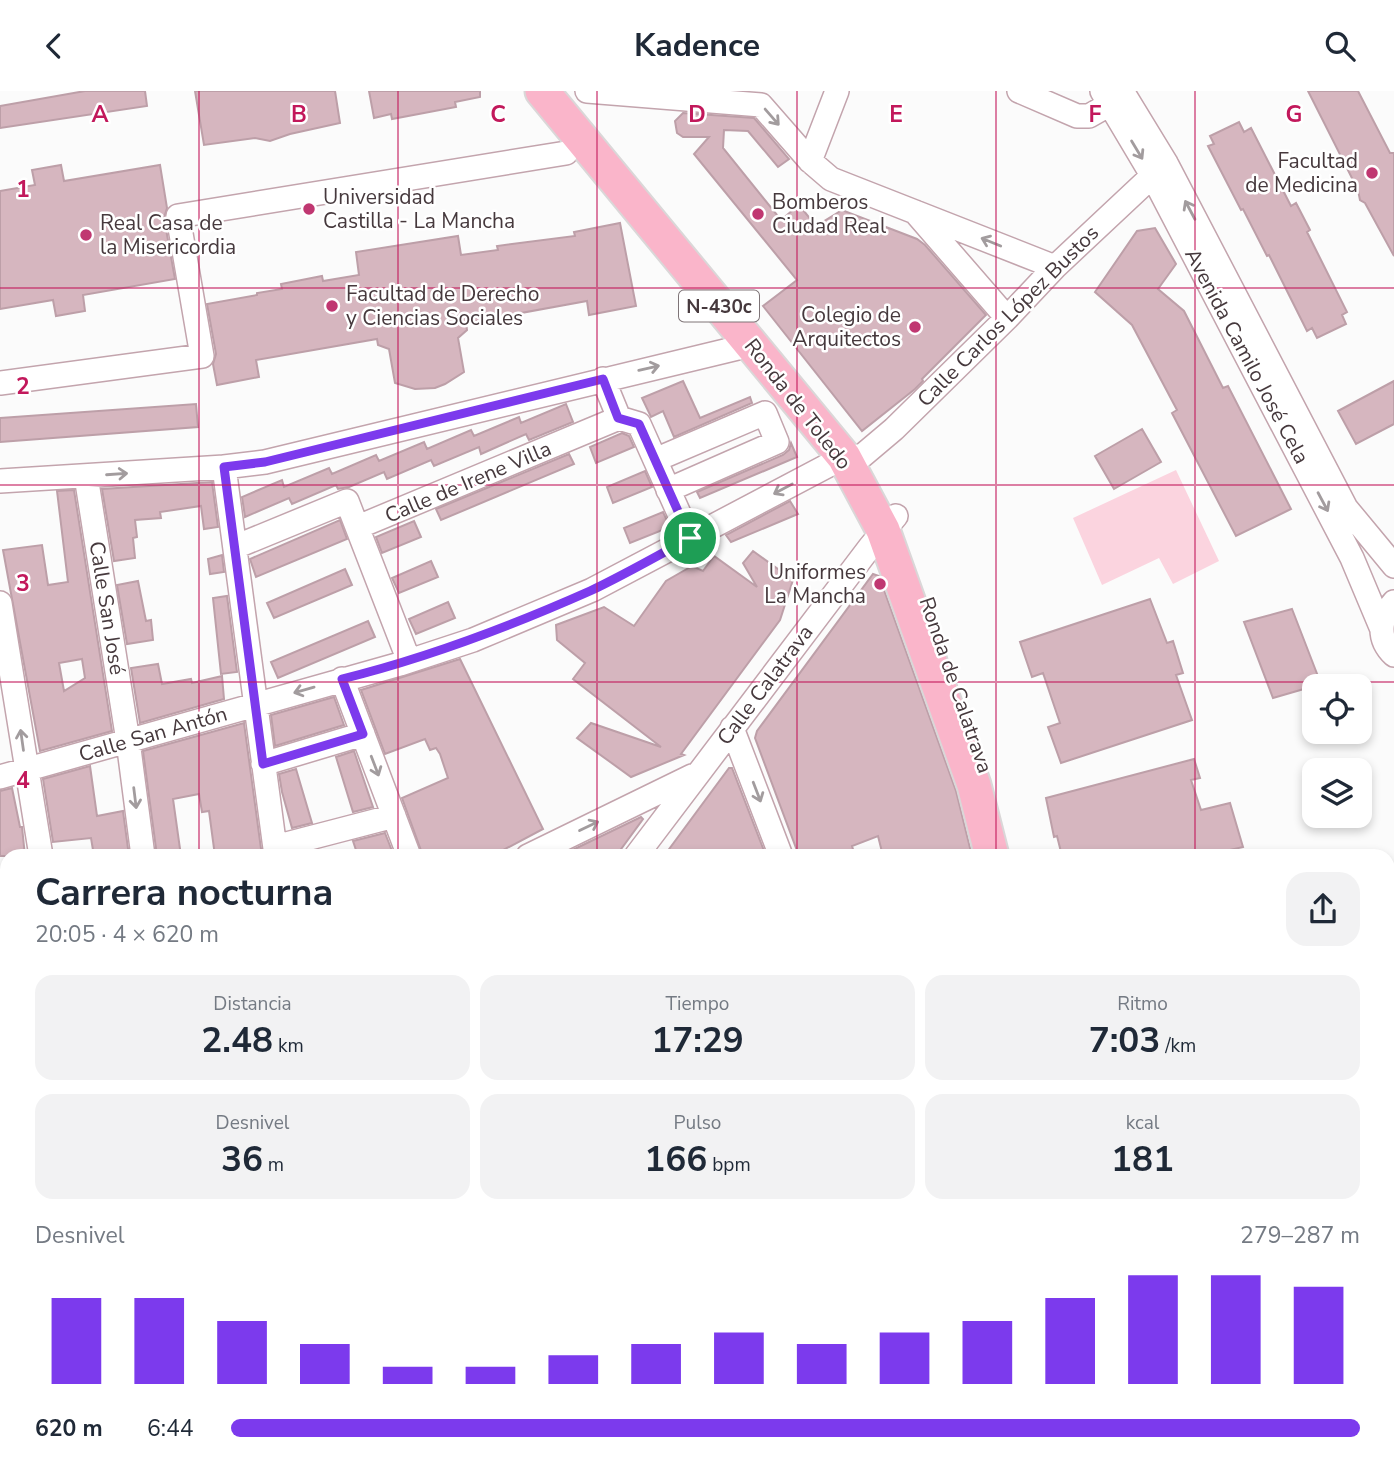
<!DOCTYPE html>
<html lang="es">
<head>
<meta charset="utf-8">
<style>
  body { margin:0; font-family:"Nunito Sans",sans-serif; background:#f2f2f3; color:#1f2937; height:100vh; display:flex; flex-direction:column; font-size:26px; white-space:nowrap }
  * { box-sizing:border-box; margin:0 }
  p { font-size:23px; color:#747a83 }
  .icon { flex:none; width:38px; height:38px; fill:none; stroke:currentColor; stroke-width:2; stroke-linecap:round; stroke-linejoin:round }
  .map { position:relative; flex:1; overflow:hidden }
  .drawer { position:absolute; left:0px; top:758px; width:1395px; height:621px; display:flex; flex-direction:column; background:#fff; border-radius:21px 21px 0 0; box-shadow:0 4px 10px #0003 }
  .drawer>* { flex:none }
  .buttons { position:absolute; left:1302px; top:583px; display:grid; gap:14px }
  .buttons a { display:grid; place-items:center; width:70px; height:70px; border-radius:14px; background:#fff; box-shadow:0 4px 10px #0003; font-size:35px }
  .pin { position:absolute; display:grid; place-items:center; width:60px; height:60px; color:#fff; margin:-30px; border:4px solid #fff; border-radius:50%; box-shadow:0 2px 7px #0007 }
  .round { display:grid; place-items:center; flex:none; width:74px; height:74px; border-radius:21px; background:#f2f2f3 }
  .head { display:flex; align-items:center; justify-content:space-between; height:119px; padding:0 35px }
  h1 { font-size:38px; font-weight:700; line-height:52px }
  .stats { display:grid; grid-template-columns:repeat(3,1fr); gap:10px; height:119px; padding:7px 35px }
  .stats div { display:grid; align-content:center; border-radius:18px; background:#f2f2f3; text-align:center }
  .stats b { font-size:35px; font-weight:700 }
  .stats small { font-size:19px; font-weight:400 }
  .stats p { font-size:19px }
  .chart { height:196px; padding:14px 35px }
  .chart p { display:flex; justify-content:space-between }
  .chart svg { width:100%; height:126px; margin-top:7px; stroke:#7c3aed; stroke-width:6 }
  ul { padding:0 35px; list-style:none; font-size:23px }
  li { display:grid; grid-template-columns:112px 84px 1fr; align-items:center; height:52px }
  li i { height:18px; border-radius:9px; background:#7c3aed }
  header { display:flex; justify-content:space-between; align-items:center; height:91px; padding:0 35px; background:#fff; font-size:32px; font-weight:700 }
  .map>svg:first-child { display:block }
  .green { fill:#fbd4df }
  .building { fill:#d6b6bf; stroke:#bd9fa8; stroke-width:2; fill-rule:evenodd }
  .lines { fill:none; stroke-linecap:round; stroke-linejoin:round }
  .minor-casing { stroke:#c3a4ad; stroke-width:26 }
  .highway-casing { stroke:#dad7d8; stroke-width:37 }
  .minor { stroke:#fff; stroke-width:23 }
  .highway { stroke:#fab5ca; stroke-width:33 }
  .oneway { stroke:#a29c9e }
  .route-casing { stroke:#fff; stroke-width:14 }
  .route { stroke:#7c3aed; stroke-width:9 }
  .grid { fill:none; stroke:#c2185b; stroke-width:2; stroke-opacity:0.55 }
  .poi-dot { fill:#c03771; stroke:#fff; stroke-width:2.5 }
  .labels { text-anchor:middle; stroke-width:5; stroke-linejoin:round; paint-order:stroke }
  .shield { fill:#fff; stroke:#7e7477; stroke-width:2 }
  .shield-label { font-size:19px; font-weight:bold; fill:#46393d }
  .poi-label { font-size:21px; fill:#46393d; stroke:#fff; text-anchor:start }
  .street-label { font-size:21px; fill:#46393d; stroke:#fff }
  .grid-label { font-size:23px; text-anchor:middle; font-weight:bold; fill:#c2185b; stroke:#fff; stroke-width:5; stroke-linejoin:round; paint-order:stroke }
</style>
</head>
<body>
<header><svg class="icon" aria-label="back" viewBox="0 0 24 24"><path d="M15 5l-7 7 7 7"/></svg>Kadence<svg class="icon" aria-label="search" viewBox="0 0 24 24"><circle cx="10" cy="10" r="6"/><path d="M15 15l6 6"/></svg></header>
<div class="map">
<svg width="1394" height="1378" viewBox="0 0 1394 1378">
  <rect width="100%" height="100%" fill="#fbfbfb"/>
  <!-- green -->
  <path class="green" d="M 1176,379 L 1219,470 L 1173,493 L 1159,467 L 1102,494 L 1073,427 Z"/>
  <!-- building -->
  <path class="building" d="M 85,0 L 145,0 L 147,15 L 0,37 L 0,15 Z
    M 195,0 L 335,0 L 340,32 L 290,43 L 270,50 L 255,47 L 204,54 Z
    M 369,0 L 480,0 L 480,6 L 455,11 L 456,16 L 392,28 L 391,23 L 374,27 Z
    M 1308,0 L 1358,0 L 1390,62 L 1394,62 L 1394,165 L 1365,112 L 1360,109 L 1358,99 Z
    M 683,22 L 754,27 L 789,68 L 778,76 L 748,40 L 724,39 L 723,57 L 781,129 L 799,114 L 816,135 L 842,119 L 917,148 L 925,154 L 986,224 L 922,288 L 923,290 L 915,298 L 862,340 L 763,215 L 797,189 L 694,63 L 709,46 L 683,46 L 677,42 L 675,30 Z
    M 1239,31 L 1244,41 L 1251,37 L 1291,115 L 1296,112 L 1310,139 L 1307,141 L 1347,221 L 1342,224 L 1346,233 L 1317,247 L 1312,237 L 1307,240 L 1269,164 L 1267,165 L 1243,118 L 1241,119 L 1208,55 L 1214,53 L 1210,45 Z
    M 61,74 L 64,90 L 160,74 L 167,117 L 164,127 L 175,188 L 83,204 L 85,220 L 56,225 L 53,209 L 0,218 L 0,100 L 35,94 L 32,79 Z
    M 620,132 L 636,215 L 589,224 L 587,210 L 466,232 L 467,239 L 458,247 L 464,281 L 445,293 L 435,297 L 415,298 L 395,292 L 389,258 L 378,254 L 377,248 L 256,269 L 259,286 L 217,294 L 213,273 L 216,263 L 207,213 L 257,204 L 257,202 L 282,198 L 281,193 L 322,185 L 323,190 L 359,184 L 356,161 L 458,145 L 461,164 L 498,159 L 497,155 L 575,145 L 574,141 Z
    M 1155,137 L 1176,173 L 1158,198 L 1184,220 L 1223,297 L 1228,295 L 1291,418 L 1236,445 L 1172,322 L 1177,319 L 1132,234 L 1095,201 L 1137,140 Z
    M 683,290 L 700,327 L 750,306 L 752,312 L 674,346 L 663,320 L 651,326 L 642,307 Z
    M 1394,290 L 1394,333 L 1356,353 L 1338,320 Z
    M 196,313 L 198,336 L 0,351 L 0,327 Z
    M 566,313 L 573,331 L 529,349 L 526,343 L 481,363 L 479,356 L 434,375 L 431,369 L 387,388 L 384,381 L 349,396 L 338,398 L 336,394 L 292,413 L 289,407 L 245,426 L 242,406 L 282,389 L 284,396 L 329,377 L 332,383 L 376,364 L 379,370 L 424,351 L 427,358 L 471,339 L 474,345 L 519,326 L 521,332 Z
    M 1142,338 L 1161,371 L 1114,398 L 1095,365 Z
    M 622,342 L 629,345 L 634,356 L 596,372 L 590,356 Z
    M 791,352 L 797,366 L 700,407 L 697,401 L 783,364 L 789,359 Z
    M 569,363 L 574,373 L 441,429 L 436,418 Z
    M 645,380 L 652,396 L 613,412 L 607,396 Z
    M 212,391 L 218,436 L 204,438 L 201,415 L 160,421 L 161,427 L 135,429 L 137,446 L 133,447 L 135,467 L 114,470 L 102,398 Z
    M 74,399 L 112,640 L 40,660 L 3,459 L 42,454 L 48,494 L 68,491 L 57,400 ZM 82,568 L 85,587 L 64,600 L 59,572 Z
    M 790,410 L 798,423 L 731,451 L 726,444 Z
    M 663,421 L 670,436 L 630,452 L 624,437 Z
    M 340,429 L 347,448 L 256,486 L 250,468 Z
    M 414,430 L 421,446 L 382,462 L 376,446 Z
    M 753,460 L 793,489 L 780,529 L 681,663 L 684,664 L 631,686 L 577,647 L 591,632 L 661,656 L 573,588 L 585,572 L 557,549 L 556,534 L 604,516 L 634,535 L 666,490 L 692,475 L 703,480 L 714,465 L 757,496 L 743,472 Z
    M 222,464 L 224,481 L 210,483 L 208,468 Z
    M 431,470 L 438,486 L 399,502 L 392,487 Z
    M 345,478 L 352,494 L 274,527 L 267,512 Z
    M 873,483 L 879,485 L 956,700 L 972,765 L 883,765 L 878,745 L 852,755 L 855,765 L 799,765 L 755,647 L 757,640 Z
    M 138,490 L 146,530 L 151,529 L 153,549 L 127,553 L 117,494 Z
    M 227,505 L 237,581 L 221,583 L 213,507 Z
    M 1150,508 L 1167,552 L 1173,550 L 1183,582 L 1176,584 L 1192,629 L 1061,672 L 1048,636 L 1060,632 L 1043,582 L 1032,586 L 1020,551 Z
    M 448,511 L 455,527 L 416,543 L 409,528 Z
    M 1292,518 L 1321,593 L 1273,607 L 1244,531 Z
    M 368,530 L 375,546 L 278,587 L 271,571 Z
    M 460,568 L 543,738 L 492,765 L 423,765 L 402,707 L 448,687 L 440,663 L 436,657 L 430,659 L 425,648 L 385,663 L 361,599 Z
    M 158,573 L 162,593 L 191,588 L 192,592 L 222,585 L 224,608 L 140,632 L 131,577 Z
    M 334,606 L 344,634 L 275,655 L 271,624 Z
    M 244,632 L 262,765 L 215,765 L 209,720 L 202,721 L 199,703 L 173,708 L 181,765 L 157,765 L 143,660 Z
    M 354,660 L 373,716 L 353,721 L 336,666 Z
    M 1194,668 L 1200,687 L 1191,689 L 1201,719 L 1230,712 L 1243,756 L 1204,765 L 1062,765 L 1057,745 L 1054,746 L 1046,707 Z
    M 90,675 L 97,725 L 123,720 L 129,765 L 94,765 L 91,747 L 53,751 L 43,688 Z
    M 729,677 L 732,677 L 766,765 L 664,765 Z
    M 296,678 L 312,732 L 292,737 L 282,701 L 279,683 Z
    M 12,697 L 20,736 L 22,736 L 25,765 L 0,765 L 0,700 Z
    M 641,726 L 643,728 L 616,765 L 560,765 Z
    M 385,742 L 394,765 L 366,765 L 364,760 L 357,762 L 353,750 Z"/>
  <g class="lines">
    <defs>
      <path id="minor" d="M 587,0 L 761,14 L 810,70 L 831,88 L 1055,176
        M 1019,0 L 1077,25 L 1089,25 L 1110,13
        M 1102,0 L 1152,84 L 1352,467 L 1381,536
        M 1122,0 L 1166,72 L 1346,417 L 1394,475
        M 810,70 L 837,0
        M 915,121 L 1007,227
        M 603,288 L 619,327 L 639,333 L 690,447
        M 0,292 L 202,265 L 178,125 L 566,62
        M 655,369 L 765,322 L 777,351 L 668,399
        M 224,376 L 276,765
        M 86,385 L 128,650 L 143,765
        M 0,390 L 224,376 L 265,371 L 750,254
        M 358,436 L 619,327
        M 235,456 L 347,410 L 409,570
        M 1394,511 C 1379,527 1377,548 1394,564
        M 0,512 L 41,765
        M 342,588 L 409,765
        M 732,637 L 781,765
        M 263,673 L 363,643
        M 0,686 L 400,573 L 473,549 L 592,499 L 844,366 L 862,365 L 894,338 L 1007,227 L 1055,176 L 1166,72
        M 275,756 L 394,725
        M 528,765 L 692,685
        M 636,765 L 870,456 L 896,425
        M 1388,843 L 1394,841
        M 0,846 L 7,845
        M 0,977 L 7,975
        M 1388,1221 L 1394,1219
        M 0,1240 L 7,1259
        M 1388,1338 L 1394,1363
        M 49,1372 L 51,1378
        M 361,1372 L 362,1378
        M 663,1372 L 665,1378
        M 815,1372 L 817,1378
        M 183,1378 L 187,1372
        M 526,1378 L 552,1372"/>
      <path id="highway" d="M 542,0 L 844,366 L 883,439 L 974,694 L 992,765
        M 1073,1372 L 1074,1378"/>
    </defs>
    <!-- minor casing -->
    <use href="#minor" class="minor-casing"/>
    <!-- highway casing -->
    <use href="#highway" class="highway-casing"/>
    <!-- minor -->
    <use href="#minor" class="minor"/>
    <!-- highway -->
    <use href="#highway" class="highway"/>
  </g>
  <!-- one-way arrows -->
  <defs><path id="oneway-shaft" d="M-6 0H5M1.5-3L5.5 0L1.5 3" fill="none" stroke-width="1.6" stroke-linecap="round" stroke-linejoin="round" transform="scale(1.75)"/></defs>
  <g class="oneway">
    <use href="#oneway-shaft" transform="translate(772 26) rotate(49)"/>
    <use href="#oneway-shaft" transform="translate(1137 59) rotate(59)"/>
    <use href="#oneway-shaft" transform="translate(1190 119) rotate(-118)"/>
    <use href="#oneway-shaft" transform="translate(991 151) rotate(-158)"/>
    <use href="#oneway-shaft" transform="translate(649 277) rotate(-13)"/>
    <use href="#oneway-shaft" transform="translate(117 383) rotate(-4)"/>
    <use href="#oneway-shaft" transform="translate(783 398) rotate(152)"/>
    <use href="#oneway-shaft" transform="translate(1323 411) rotate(62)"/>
    <use href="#oneway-shaft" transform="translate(304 599) rotate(164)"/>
    <use href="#oneway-shaft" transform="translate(22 649) rotate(-98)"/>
    <use href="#oneway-shaft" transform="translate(375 675) rotate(69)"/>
    <use href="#oneway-shaft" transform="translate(757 701) rotate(69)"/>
    <use href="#oneway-shaft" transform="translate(135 707) rotate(83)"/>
    <use href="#oneway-shaft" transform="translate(589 735) rotate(-26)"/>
  </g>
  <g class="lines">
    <defs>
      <path id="route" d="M 603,288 L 618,327 L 639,333 L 690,447 C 657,465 624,484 590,500 C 509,536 427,567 342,588 L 363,643 L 263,673 L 224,376 L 265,371 Z"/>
    </defs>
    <!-- route casing -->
    <use href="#route" class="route-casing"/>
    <!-- route -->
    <use href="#route" class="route"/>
  </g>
  <!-- grid -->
  <path class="grid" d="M 199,0 L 199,765M 398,0 L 398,765M 597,0 L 597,765M 797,0 L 797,765M 996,0 L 996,765M 1195,0 L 1195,765M 0,197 L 1394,197M 0,394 L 1394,394M 0,591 L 1394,591M 0,787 L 7,787M 1388,787 L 1394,787M 0,984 L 7,984M 1388,984 L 1394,984M 0,1181 L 7,1181M 1388,1181 L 1394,1181M 199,1372 L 199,1378M 398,1372 L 398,1378M 597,1372 L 597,1378M 797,1372 L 797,1378M 996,1372 L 996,1378M 1195,1372 L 1195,1378"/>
  <!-- markers -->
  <g class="poi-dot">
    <circle cx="1372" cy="82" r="7"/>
    <circle cx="309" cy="118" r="7"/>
    <circle cx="758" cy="123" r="7"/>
    <circle cx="86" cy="144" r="7"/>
    <circle cx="332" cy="215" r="7"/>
    <circle cx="915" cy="236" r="7"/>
    <circle cx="880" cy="493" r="7"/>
  </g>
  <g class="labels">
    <!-- shield labels -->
    <rect class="shield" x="679" y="199.5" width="80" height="31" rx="5"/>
    <g class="shield-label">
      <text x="719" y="222">N-430c</text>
    </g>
    <!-- poi labels -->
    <g class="poi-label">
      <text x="1358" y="77" text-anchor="end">Facultad<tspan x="1358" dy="24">de Medicina</tspan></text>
      <text x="323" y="113">Universidad<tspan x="323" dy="24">Castilla - La Mancha</tspan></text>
      <text x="772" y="118">Bomberos<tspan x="772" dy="24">Ciudad Real</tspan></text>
      <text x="100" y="139">Real Casa de<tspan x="100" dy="24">la Misericordia</tspan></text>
      <text x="346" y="210">Facultad de Derecho<tspan x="346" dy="24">y Ciencias Sociales</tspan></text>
      <text x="901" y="231" text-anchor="end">Colegio de<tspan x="901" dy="24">Arquitectos</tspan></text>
      <text x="866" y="488" text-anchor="end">Uniformes<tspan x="866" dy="24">La Mancha</tspan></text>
    </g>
    <!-- street labels -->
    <g class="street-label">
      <text transform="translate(1008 225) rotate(-45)" y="7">Calle Carlos López Bustos</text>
      <text transform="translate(1247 265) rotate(62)" y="7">Avenida Camilo José Cela</text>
      <text transform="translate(798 313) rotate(52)" y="7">Ronda de Toledo</text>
      <text transform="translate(468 391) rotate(-23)" y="7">Calle de Irene Villa</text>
      <text transform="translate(107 517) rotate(81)" y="7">Calle San José</text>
      <text transform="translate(765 594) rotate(-53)" y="7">Calle Calatrava</text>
      <text transform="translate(956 594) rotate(71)" y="7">Ronda de Calatrava</text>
      <text transform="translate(153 643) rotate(-16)" y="7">Calle San Antón</text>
    </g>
  </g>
  <g class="grid-label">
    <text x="100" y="31">A</text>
    <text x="299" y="31">B</text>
    <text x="498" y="31">C</text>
    <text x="697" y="31">D</text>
    <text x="896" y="31">E</text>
    <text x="1095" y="31">F</text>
    <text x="1294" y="31">G</text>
    <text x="23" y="106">1</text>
    <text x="23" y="303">2</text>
    <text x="23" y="500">3</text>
    <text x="23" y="697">4</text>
  </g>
</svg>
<div class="buttons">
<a><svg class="icon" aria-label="locate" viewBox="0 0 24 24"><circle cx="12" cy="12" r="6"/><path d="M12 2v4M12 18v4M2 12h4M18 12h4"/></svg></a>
<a><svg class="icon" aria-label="layers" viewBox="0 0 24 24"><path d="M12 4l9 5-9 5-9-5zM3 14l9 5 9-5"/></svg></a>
</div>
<div class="pin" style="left:690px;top:447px;background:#1e9e55"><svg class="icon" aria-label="arrive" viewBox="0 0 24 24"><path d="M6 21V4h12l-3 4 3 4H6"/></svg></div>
<section class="drawer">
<div class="head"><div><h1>Carrera nocturna</h1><p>20:05 · 4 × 620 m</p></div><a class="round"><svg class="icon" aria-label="share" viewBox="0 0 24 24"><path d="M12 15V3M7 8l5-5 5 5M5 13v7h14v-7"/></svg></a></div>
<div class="stats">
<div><p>Distancia</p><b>2.48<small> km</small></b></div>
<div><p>Tiempo</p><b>17:29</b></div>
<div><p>Ritmo</p><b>7:03<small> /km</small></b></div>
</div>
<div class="stats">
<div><p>Desnivel</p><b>36<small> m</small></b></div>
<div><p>Pulso</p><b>166<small> bpm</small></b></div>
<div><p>kcal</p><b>181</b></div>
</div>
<div class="chart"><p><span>Desnivel</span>279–287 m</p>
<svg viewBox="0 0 160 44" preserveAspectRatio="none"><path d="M5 44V14M15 44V14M25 44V22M35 44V30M45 44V38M55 44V38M65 44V34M75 44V30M85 44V26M95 44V30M105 44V26M115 44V22M125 44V14M135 44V6M145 44V6M155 44V10"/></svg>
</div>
<ul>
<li><b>620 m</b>6:44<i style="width:100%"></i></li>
</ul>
</section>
</div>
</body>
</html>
